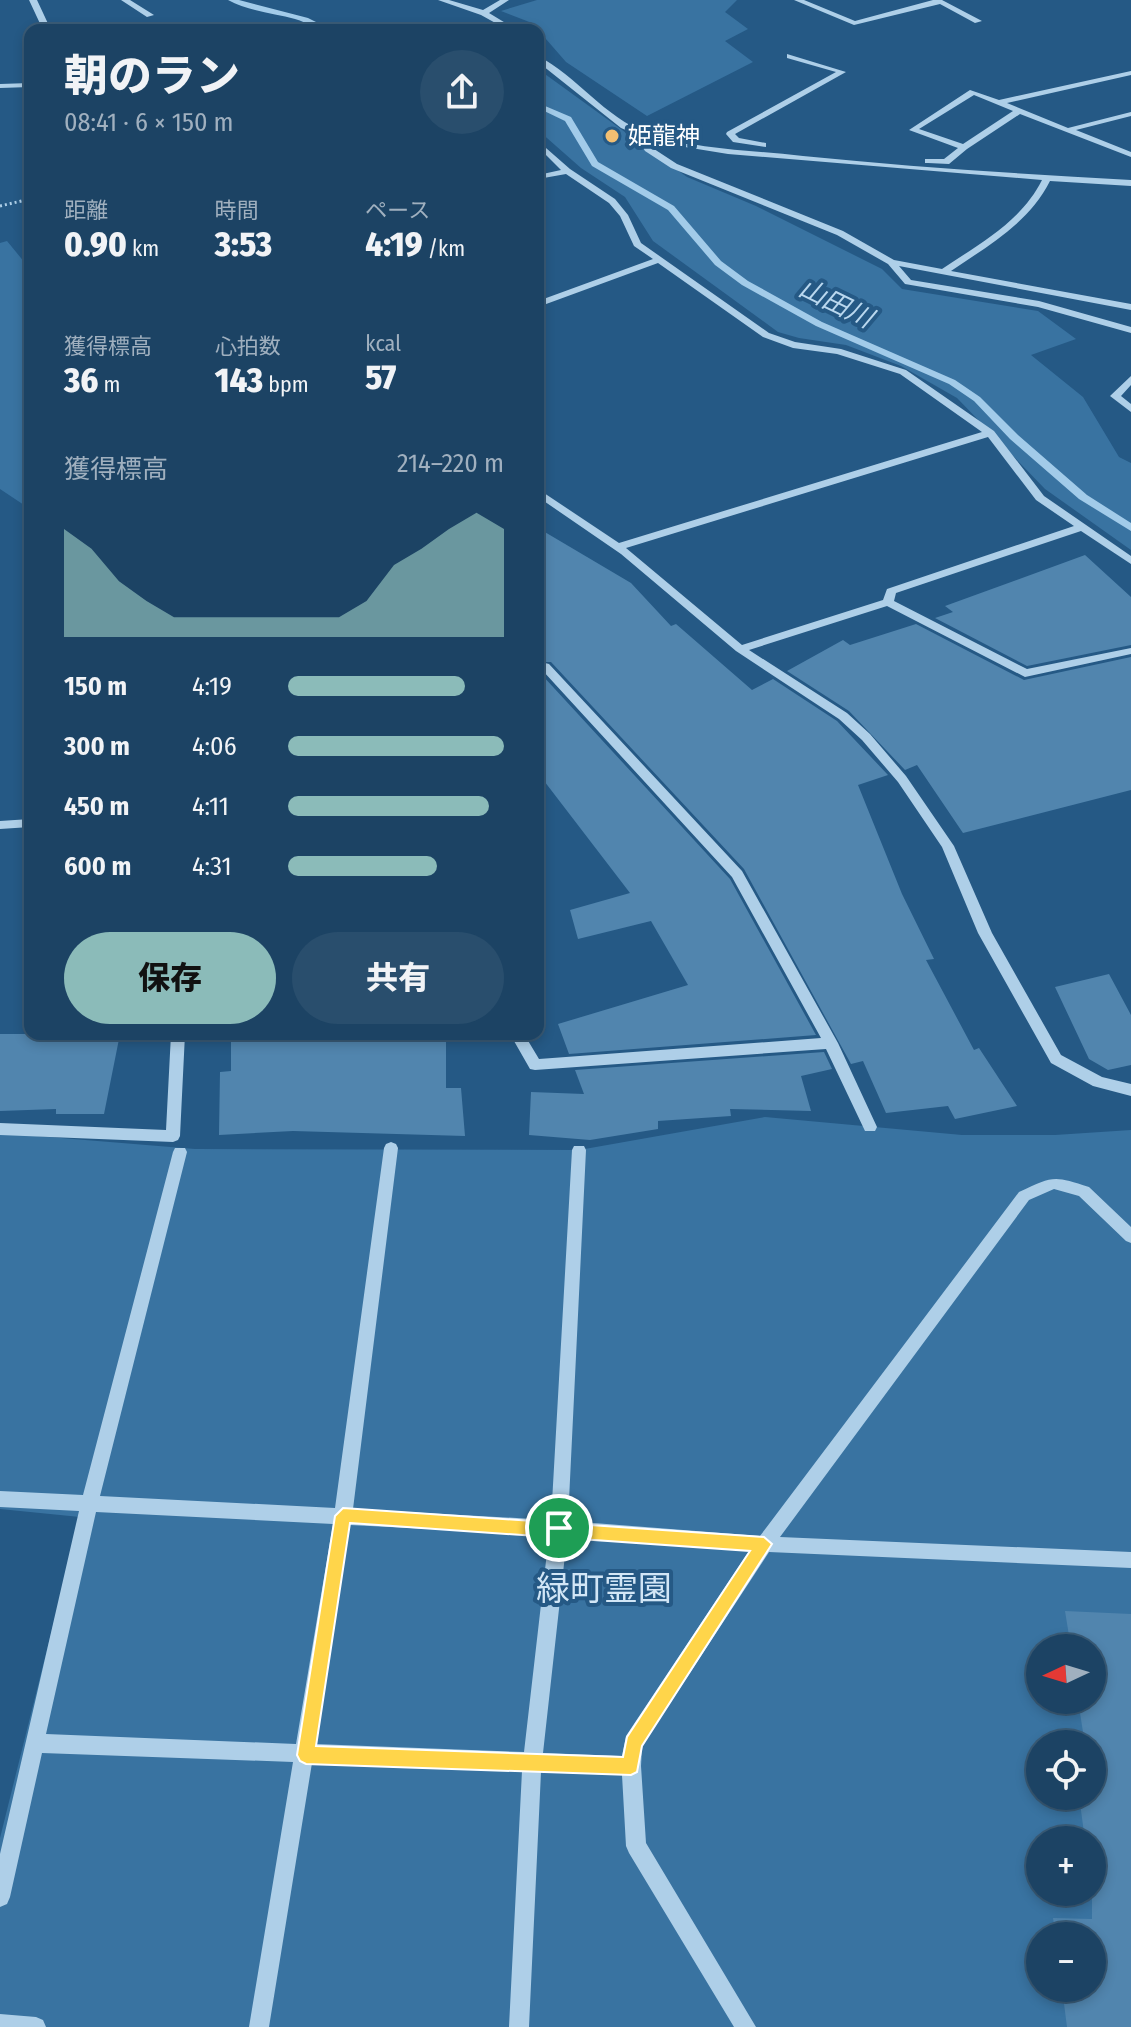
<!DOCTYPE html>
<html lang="ja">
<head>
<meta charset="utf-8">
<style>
  body { margin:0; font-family:"Fira Sans Condensed","Noto Sans JP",sans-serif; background:#294e6d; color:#f1f3f6; height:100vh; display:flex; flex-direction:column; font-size:30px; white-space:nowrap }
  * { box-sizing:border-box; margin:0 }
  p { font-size:26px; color:#a0b0bf }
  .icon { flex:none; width:44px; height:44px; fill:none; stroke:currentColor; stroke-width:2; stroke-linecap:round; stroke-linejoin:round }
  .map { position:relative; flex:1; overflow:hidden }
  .sheet { position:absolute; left:24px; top:24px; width:520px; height:1016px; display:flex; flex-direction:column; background:#1c4364; border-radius:16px; box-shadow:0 4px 12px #0003,0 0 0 2px #3a5c78 }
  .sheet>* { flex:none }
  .needle { width:52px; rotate:266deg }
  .tools { position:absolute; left:1026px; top:1634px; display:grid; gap:16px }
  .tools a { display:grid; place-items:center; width:80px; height:80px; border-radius:50%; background:#1c4364; box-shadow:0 4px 12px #0003,0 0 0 2px #3a5c78; font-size:40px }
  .pin { position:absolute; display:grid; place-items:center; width:68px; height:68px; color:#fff; margin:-34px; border:4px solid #fff; border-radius:50%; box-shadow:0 2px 8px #0007 }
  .round { display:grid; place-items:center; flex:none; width:84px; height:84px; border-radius:42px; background:#294e6d }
  .overview { display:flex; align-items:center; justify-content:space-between; height:136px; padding:0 40px }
  h1 { font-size:44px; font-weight:800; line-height:60px }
  .stats { display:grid; grid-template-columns:repeat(3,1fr); gap:12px; height:136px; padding:8px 40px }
  .stats div { display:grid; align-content:center }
  .stats b { font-size:34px; font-weight:800 }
  .stats small { font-size:22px; font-weight:400 }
  .stats p { font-size:22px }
  .chart { height:224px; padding:16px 40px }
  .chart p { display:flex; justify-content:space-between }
  .chart svg { width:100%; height:144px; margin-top:8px; fill:#8bbbb9; opacity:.7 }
  .primary-button { display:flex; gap:16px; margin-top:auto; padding:16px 40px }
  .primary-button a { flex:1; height:92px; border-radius:48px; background:#8bbbb9; color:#111; font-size:32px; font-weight:800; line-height:92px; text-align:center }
  .primary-button a+a { background:#294e6d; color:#f1f3f6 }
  ul { padding:0 40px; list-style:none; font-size:26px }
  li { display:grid; grid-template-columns:128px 96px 1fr; align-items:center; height:60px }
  li i { height:20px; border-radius:10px; background:#8bbbb9 }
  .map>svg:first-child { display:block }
  .green { fill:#3973a1; fill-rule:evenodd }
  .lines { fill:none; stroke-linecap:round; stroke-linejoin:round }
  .stream { fill:#a2cbe9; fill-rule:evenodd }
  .building { fill:#5185ae }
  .path { stroke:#aecfe8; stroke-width:3; stroke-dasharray:2 3; stroke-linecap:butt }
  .minor { fill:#aecfe8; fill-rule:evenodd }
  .route { fill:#ffd54a; stroke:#fff; stroke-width:2; fill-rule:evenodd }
  .poi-dot { fill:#f2bf72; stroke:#255985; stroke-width:3 }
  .labels { text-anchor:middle; stroke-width:8; stroke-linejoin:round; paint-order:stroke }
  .far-poi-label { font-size:24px; fill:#fff; stroke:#255985; text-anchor:start }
  .far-water-label { font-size:26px; font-style:italic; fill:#bad8ef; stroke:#255985 }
  .near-park-label { font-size:34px; fill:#d2e6f6; stroke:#255985 }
</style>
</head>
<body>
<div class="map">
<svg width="1131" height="2027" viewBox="0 0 1131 2027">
  <rect width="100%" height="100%" fill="#255985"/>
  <!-- green -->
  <path class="green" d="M 537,0 L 737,0 L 725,12 L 748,29 L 725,41 L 753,62 L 647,116 L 566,62 L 532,23 L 501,11 Z
    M 538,69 L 687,177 L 756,206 L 882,269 L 902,289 L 1038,311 L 1076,339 L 1031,355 L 1083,397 L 1119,457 L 1131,463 L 1131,550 L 1045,489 L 957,398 L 901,366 L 846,345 L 799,338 L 778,332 L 653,241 L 625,197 L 581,168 L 539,131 Z
    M 7,241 L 30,269 L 30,509 L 0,489 L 0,243 Z
    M 765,1117 L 962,1135 L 1055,1135 L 1131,1130 L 1131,2027 L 0,2027 L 0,1838 L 80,1517 L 0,1509 L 0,1133 L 195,1149 L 579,1150 ZM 1040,1648 L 1092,1648 L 1092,1700 L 1040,1700 ZM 1040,1744 L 1092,1744 L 1092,1796 L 1040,1796 ZM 1040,1840 L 1092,1840 L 1092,1892 L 1040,1892 ZM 1040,1936 L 1092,1936 L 1092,1988 L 1040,1988 Z"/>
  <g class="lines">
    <!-- stream -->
    <path class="stream" d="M 228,0 L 239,0 L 308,18 L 332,30 C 319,30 308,23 295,19 C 274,13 248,11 228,0 Z
      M 538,103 L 571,117 L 598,162 L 674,206 L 721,261 L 748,281 L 822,322 L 955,380 L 980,397 L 1018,435 L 1087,495 L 1131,523 L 1131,531 L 1079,499 L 1010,439 L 974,401 L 949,384 L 816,326 L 742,285 L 715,265 L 668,210 L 592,166 L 565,121 L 538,108 Z"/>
  </g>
  <!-- building -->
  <path class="building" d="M 538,528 L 631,583 L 671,626 L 676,624 L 752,690 L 773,679 L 837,721 L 888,775 L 858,785 L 902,894 L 934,959 L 926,960 L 974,1050 L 979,1048 L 1017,1106 L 955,1119 L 948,1106 L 886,1113 L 863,1061 L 851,1064 L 744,869 L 551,662 L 538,662 Z
    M 1085,555 L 1131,597 L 1131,645 L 1027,666 L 935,618 L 953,612 L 945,606 Z
    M 916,624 L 1024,680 L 1131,657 L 1131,790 L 963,833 L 917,765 L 905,770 L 849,711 L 787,671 L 843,640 L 850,645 Z
    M 542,675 L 730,879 L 816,1035 L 569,1054 L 558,1024 L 688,985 L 651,921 L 578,939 L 570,910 L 630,893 L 538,773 L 538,676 Z
    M 1109,974 L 1131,1015 L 1131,1065 L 1108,1070 L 1089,1059 L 1055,987 Z
    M 0,1034 L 120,1034 L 104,1114 L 56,1114 L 56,1109 L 0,1111 Z
    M 231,1034 L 446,1034 L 446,1088 L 461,1088 L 465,1136 L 293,1131 L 219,1135 L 220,1072 L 231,1071 Z
    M 824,1052 L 832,1069 L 801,1076 L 811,1111 L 730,1109 L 731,1116 L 658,1121 L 658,1129 L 590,1140 L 529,1135 L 531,1092 L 584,1094 L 575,1070 Z
    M 1065,1611 L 1131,1614 L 1131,2027 L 1067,2027 L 1062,1988 L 1092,1988 L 1092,1936 L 1056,1936 L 1053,1918 L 1092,1919 L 1092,1840 L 1085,1840 L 1079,1796 L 1092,1796 L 1092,1744 L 1072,1744 L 1070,1731 L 1083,1732 L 1078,1700 L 1092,1700 L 1092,1648 L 1071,1648 Z"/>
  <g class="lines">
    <!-- path -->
    <path class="path" d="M 0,206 L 30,199"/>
    <!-- minor -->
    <path class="minor" d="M 29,0 L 37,0 L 51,30 L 43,30 Z
      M 121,0 L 130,0 L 154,15 L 147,17 Z
      M 438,0 L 449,0 L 483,10 L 500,0 L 509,0 L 489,13 L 517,30 L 508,30 L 481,15 Z
      M 794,0 L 804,0 L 855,21 L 933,0 L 942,0 L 982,21 L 975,23 L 940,4 L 854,25 Z
      M 787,54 L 846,72 L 735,134 L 739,138 L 766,143 L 766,147 L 733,142 L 726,134 L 727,132 L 836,72 L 787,58 Z
      M 538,56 C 577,76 604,117 647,133 C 697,150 751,150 803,156 C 912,167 1022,174 1131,180 L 1131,186 L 1050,181 C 1029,223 989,245 951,271 L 1131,304 L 1131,310 L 899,266 L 911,280 L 1039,301 L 1131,327 L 1131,333 L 1038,307 L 905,284 L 888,264 L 837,235 L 671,168 L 645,151 L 635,134 L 621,128 L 538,62 ZM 645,137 L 685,147 L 728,154 L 1042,180 C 1021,222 979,244 942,269 L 894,260 L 843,231 L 677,164 L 651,147 Z
      M 1131,71 L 1131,75 L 1007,103 L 1068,128 L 1131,112 L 1131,116 L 1076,130 L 1131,152 L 1131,157 L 1020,114 L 967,149 L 949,164 L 928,163 L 925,163 L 925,159 L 944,159 L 958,148 L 909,130 L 970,90 L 999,100 ZM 974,95 L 1013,111 L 963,144 L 919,129 Z
      M 30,83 L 30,87 L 0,88 L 0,84 Z
      M 538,141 L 570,169 L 615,199 L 628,215 L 641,243 L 769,333 L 795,342 L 841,349 L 906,370 L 994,431 L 1044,496 L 1131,556 L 1131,564 L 1081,531 L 896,593 L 894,601 L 1027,669 L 1131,648 L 1131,654 L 1025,677 L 887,606 L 749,650 L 847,713 L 870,734 L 906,776 L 954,846 L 992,933 L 1061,1055 L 1102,1077 L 1131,1084 L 1131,1096 L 1093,1086 L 1051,1063 L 978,933 L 942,847 L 898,782 L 862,740 L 839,719 L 736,651 L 621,554 L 538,497 L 538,489 L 619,543 L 982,432 L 900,374 L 837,354 L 793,348 L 763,337 L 658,263 L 538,307 L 538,301 L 653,259 L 634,246 L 620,216 L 609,203 L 566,174 L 538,179 L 538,175 L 561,170 L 538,147 ZM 988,437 L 1036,500 L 1074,526 L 887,589 L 883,600 L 742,645 L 626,548 Z
      M 1131,376 L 1131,385 L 1121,396 L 1131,404 L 1131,412 L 1110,396 Z
      M 545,663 L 549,664 L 742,871 L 838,1043 L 877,1127 L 875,1131 L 865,1131 L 826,1049 L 535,1070 L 530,1069 L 510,1034 L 524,1034 L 539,1059 L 821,1038 L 732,877 L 543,671 L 538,673 L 538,665 Z
      M 30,819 L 30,827 L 0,829 L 0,821 Z
      M 171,1034 L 185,1034 L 180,1136 L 178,1140 L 173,1142 L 0,1135 L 0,1123 L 166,1130 Z
      M 391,1142 L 396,1144 L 398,1148 L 353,1509 L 551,1520 L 572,1150 L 574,1146 L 584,1146 L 586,1150 L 568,1521 L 760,1536 L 1019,1192 C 1053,1176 1053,1175 1089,1187 L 1131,1227 L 1131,1243 L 1126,1241 L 1079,1196 L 1054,1189 L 1029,1200 L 780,1537 L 1131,1552 L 1131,1568 L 769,1552 L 642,1746 L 641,1766 L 646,1843 L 756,2027 L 734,2027 L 629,1853 L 626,1846 L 622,1775 L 541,1772 L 529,2027 L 509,2027 L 522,1771 L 312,1763 L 269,2027 L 249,2027 L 293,1762 L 42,1753 L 10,1897 L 7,1904 L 0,1907 L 0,1854 L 79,1511 L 0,1507 L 0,1491 L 83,1495 L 173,1152 L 175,1148 L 185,1148 L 187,1152 L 100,1496 L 335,1508 L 384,1148 L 386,1144 ZM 96,1512 L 333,1524 L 296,1744 L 46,1734 ZM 350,1525 L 549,1535 L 524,1752 L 315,1744 ZM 567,1537 L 749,1551 L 626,1736 L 622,1756 L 543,1753 Z
      M 0,2014 L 36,2017 L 43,2020 L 46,2027 L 0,2027 Z"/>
  </g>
  <!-- route -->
  <path class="route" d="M 343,1508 L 764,1537 L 772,1544 L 642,1746 L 637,1772 L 631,1775 L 306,1764 L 300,1761 L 297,1755 L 335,1516 ZM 350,1523 L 750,1551 L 627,1737 L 623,1757 L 316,1746 Z"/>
  <!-- markers -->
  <circle class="poi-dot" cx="612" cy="136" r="8"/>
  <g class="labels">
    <!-- far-poi labels -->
    <g class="far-poi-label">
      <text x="628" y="144">姫龍神</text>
    </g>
    <!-- far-water labels -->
    <g class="far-water-label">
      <text transform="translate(836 303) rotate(26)" y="9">山田川</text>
    </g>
    <!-- near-park labels -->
    <g class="near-park-label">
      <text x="604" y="1600">緑町霊園</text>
    </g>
  </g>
</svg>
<div class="tools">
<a><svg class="needle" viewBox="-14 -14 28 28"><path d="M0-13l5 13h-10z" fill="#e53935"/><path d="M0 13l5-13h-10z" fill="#a0b0bf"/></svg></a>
<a><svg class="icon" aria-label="locate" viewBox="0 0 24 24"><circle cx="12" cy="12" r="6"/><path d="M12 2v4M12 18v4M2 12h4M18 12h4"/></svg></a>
<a>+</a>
<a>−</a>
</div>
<div class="pin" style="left:559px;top:1528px;background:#1e9e55"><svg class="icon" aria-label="arrive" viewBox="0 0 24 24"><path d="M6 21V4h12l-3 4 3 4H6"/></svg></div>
<section class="sheet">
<div class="overview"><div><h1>朝のラン</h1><p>08:41 · 6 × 150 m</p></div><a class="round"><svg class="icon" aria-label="share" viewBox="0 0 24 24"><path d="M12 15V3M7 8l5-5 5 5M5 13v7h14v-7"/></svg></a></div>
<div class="stats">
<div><p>距離</p><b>0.90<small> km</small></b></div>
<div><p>時間</p><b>3:53</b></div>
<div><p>ペース</p><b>4:19<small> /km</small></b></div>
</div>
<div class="stats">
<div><p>獲得標高</p><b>36<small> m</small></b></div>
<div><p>心拍数</p><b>143<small> bpm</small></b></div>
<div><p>kcal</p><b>57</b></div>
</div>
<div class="chart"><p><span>獲得標高</span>214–220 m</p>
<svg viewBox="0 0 160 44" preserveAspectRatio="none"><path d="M0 44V11L10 17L20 27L30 33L40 38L50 38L60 38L70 38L80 38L90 38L100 38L110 33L120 22L130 17L140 11L150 6L160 11V44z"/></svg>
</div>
<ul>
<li><b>150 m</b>4:19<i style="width:82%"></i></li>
<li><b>300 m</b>4:06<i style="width:100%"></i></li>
<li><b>450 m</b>4:11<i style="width:93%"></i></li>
<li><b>600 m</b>4:31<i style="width:69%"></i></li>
</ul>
<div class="primary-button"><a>保存</a><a>共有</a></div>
</section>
</div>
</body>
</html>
